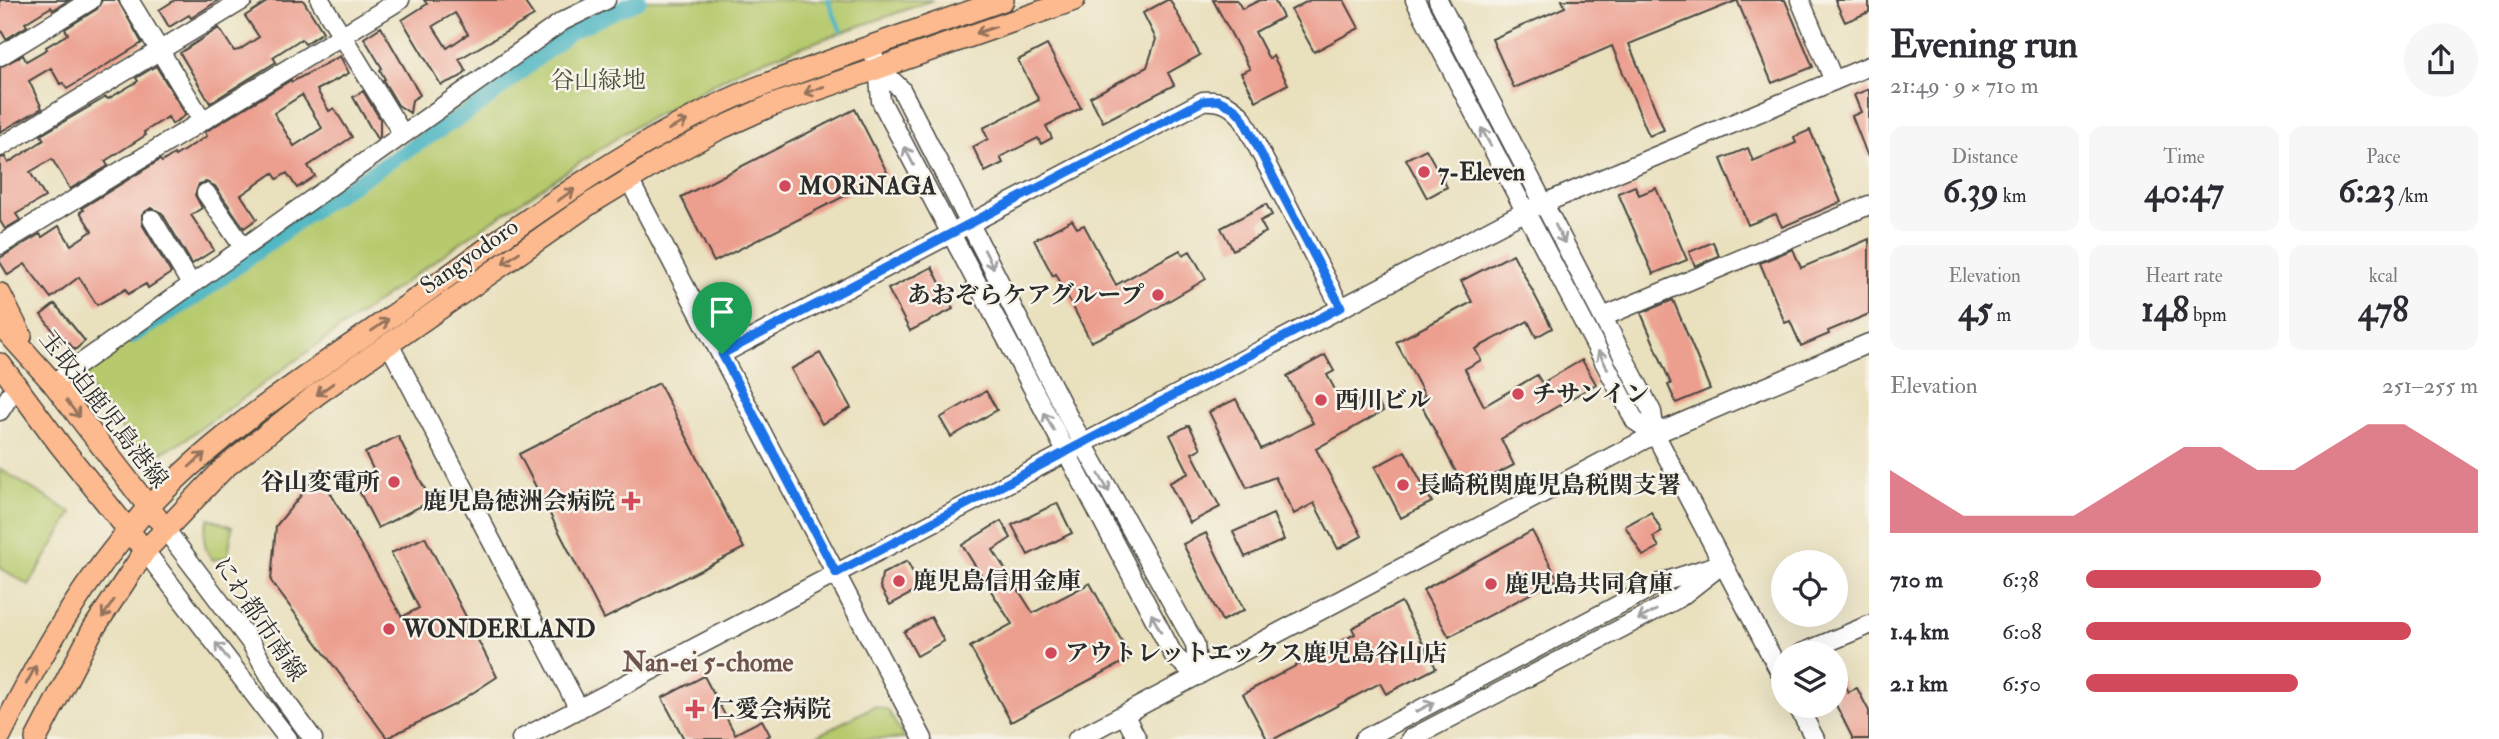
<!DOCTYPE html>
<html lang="en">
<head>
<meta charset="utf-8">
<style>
  body { margin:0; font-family:"IM FELL Double Pica","Noto Serif JP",serif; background:#f7f7f7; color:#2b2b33; height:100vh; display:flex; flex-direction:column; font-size:26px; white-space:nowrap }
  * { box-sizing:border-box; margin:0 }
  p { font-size:23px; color:#7c7c81 }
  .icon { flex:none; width:38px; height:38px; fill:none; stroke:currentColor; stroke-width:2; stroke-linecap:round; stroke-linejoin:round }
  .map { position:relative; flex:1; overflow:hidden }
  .side { display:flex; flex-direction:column; background:#fff; width:630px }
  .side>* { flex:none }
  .fabs { position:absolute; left:1771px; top:550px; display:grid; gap:14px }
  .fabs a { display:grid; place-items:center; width:77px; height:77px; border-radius:50%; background:#fff; box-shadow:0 7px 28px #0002; font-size:35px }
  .pin { position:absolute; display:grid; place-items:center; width:60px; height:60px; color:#fff; margin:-72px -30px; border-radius:50% 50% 50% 0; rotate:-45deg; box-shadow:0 0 7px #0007 }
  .pin .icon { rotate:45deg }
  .round { display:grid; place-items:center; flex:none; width:74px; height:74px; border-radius:37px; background:#f7f7f7 }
  .head { display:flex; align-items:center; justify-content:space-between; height:119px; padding:0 21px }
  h1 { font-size:38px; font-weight:700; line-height:52px }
  .figures { display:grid; grid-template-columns:repeat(3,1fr); gap:10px; height:119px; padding:7px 21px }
  .figures div { display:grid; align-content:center; border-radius:14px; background:#f7f7f7; text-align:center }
  .figures b { font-size:35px; font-weight:700 }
  .figures small { font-size:19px; font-weight:400 }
  .figures p { font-size:19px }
  .chart { height:196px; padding:14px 21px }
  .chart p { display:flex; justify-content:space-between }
  .chart svg { width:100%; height:126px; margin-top:7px; fill:#d1495b; opacity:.7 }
  ul { padding:0 21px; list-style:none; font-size:23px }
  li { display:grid; grid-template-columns:112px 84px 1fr; align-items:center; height:52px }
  li i { height:18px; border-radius:9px; background:#d1495b }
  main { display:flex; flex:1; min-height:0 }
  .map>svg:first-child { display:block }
  .green { fill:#b6c96c; stroke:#707a4c; stroke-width:2 }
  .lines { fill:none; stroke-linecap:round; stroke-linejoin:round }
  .stream { stroke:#46b4c1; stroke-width:4.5 }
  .canal { stroke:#46b4c1; stroke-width:16 }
  .building { fill:#ec9f8f; fill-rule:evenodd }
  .minor-casing { stroke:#484641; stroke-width:21 }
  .major-casing { stroke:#484641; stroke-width:24 }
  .minor { stroke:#fff; stroke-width:18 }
  .major { stroke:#fcba8e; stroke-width:21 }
  .oneway { stroke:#94725c }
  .oneway2 { stroke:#a0a0a0 }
  .route-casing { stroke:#fff; stroke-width:14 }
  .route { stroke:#1a73e8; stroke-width:9 }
  .poi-dot { fill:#d1495b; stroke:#f7f3e8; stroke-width:2.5 }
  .labels { text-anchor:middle; stroke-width:5; stroke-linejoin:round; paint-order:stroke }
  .park-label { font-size:24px; fill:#4e523b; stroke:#f7f3e8 }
  .poi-label { font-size:24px; font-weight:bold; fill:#2b2b2b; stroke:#f7f3e8; text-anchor:start }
  .street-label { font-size:24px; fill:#2b2b2b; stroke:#f7f3e8 }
  .neighbourhood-label { font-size:26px; font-weight:bold; fill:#6f544e; stroke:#f7f3e8 }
</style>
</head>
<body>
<main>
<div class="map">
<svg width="1869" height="739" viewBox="0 0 1869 739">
  <rect width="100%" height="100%" fill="#f7f3e8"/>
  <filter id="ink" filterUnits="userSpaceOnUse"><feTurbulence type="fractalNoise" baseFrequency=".0143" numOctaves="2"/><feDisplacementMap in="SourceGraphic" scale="14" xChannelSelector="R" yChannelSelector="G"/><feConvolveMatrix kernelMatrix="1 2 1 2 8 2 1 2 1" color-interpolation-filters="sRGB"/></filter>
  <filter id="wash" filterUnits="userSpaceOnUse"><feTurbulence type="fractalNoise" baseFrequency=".00686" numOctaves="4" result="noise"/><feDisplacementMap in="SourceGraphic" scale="28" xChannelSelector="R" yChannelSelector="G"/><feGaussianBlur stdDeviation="1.57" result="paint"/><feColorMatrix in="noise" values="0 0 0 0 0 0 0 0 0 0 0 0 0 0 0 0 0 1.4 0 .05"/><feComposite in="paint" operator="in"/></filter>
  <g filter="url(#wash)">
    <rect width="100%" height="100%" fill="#e9e0bd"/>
    <!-- green -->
    <path class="green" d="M 631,0 L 933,0 L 745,67 L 630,129 L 461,242 L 179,444 L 159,453 L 143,455 L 76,373 L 569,29 Z
      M 0,469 L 72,513 L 29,585 L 0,568 Z
      M 209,518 L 232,527 L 228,557 L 213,560 C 202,548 202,532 209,518 Z
      M 874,706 L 888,710 L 904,739 L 811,739 Z"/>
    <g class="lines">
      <!-- stream -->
      <path class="stream" d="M 828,0 L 841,31"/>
      <!-- canal -->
      <path class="canal" d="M 132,336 L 197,296 L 323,203 L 480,105 L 570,32 L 639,0"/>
    </g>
    <g id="blocks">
      <!-- building -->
      <path class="building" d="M 0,0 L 69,0 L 53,10 L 51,7 L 25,23 L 27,26 L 6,39 L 0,29 Z
        M 102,0 L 118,0 L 142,43 L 67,89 L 63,83 L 60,84 L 51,68 L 29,81 L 42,108 L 0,132 L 0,67 L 23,55 L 26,61 L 47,49 L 46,47 L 68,34 L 65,29 L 97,9 Z
        M 175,0 L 219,0 L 191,18 L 189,15 L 169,27 L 159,10 Z
        M 270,0 L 303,0 L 323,32 L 305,44 L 301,39 L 273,57 L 276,62 L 210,103 L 180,53 L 219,28 L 234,51 L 239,50 L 259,37 L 245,16 Z
        M 424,0 L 523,0 L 534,16 L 459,59 L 466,71 L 460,77 L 441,85 L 402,20 L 427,4 ZM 455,13 L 468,34 L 447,48 L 433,26 Z
        M 1167,0 L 1170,0 L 1200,55 L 1168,73 L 1174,85 L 1103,122 L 1090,97 L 1147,67 L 1156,39 L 1143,13 Z
        M 1213,0 L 1237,0 L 1242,9 L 1260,0 L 1274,0 L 1283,17 L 1255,32 L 1269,59 L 1273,56 L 1288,84 L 1256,101 L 1241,73 L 1250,69 Z
        M 1310,0 L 1344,0 L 1359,28 L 1314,52 L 1291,10 Z
        M 1562,0 L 1736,0 L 1736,1 L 1629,44 L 1664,130 L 1649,136 L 1612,46 L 1514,88 L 1492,39 L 1565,7 Z
        M 1737,0 L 1785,0 L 1813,67 L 1772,83 Z
        M 1835,0 L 1869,0 L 1869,12 L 1845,22 Z
        M 381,27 L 420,95 L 412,100 L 410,113 L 398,105 L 383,80 L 385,79 L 380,70 L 382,68 L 364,38 Z
        M 1047,45 L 1081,108 L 1046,126 L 1052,138 L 1041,144 L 1038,138 L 1000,157 L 1003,163 L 985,172 L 973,147 L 988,139 L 983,128 L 1039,100 L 1018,60 Z
        M 340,56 L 349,73 L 317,90 L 329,111 L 334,108 L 352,137 L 308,166 L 315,176 L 297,188 L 287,173 L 277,179 L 273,173 L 241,195 L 257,219 L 244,228 L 215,186 L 206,182 L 199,184 L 195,195 L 202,208 L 191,215 L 214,250 L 192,264 L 162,213 L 151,208 L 142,214 L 142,224 L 171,273 L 148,288 L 146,284 L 128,294 L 126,289 L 97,305 L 79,277 L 51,298 L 25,264 L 8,275 L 0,262 L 0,258 L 40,234 L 42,237 L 59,226 L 71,245 L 92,231 L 80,212 L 84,210 L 82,208 L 160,160 L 162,162 L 174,154 L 175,156 L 207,136 L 205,132 L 291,80 L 292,82 ZM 302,95 L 322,128 L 294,146 L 274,113 Z
        M 156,66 L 186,115 L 172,124 L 168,117 L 144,132 L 146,135 L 105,161 L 108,166 L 70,189 L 52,159 L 30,172 L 45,197 L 16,214 L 20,220 L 5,229 L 0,221 L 0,158 L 5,157 L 8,163 L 44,140 L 41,135 L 101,100 L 106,97 L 108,99 L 138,81 L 136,78 Z
        M 1869,89 L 1869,157 L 1868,157 L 1852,116 L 1861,112 L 1854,95 Z
        M 363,91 L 380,119 L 380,137 L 377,139 L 353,97 Z
        M 855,109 L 888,174 L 714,262 L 681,197 Z
        M 1810,130 L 1841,202 L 1782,227 L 1776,214 L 1748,225 L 1721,159 L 1748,148 L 1753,161 L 1796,143 L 1794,137 Z
        M 1426,149 L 1447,187 L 1427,198 L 1406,159 Z
        M 1635,186 L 1639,195 L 1656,188 L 1687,260 L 1653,274 L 1618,193 Z
        M 1266,204 L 1272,215 L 1260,221 L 1266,232 L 1233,250 L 1221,228 Z
        M 1072,220 L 1077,228 L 1084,225 L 1116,285 L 1180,250 L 1183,255 L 1190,251 L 1206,279 L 1136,320 L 1091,342 L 1056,274 L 1053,276 L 1034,240 Z
        M 1869,239 L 1869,314 L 1828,331 L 1829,334 L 1801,346 L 1790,321 L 1785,323 L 1760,263 L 1793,249 L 1801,268 Z
        M 1713,242 L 1719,256 L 1695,266 L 1689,252 Z
        M 1513,254 L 1552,328 L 1536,337 L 1528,321 L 1475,349 L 1481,360 L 1465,369 L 1484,406 L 1537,375 L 1542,383 L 1582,360 L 1596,384 L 1501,439 L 1514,465 L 1465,490 L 1419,400 L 1425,396 L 1396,342 L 1472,302 L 1461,281 Z
        M 932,267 L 953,309 L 910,331 L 888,289 Z
        M 1673,300 L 1710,389 L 1676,403 L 1668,385 L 1671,384 L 1641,313 Z
        M 55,304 L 85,341 L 75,350 L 65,339 L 62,342 L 41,315 Z
        M 820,353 L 851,408 L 822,424 L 791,369 Z
        M 1325,355 L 1334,371 L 1327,375 L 1345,408 L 1373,393 L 1383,411 L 1316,449 L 1362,536 L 1338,549 L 1314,503 L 1294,514 L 1275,477 L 1247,488 L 1209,412 L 1236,399 L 1261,449 L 1313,423 L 1287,376 Z
        M 659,383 L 744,548 L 604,619 L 519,454 Z
        M 986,391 L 997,410 L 951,437 L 940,418 Z
        M 1189,425 L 1201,448 L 1192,453 L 1220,507 L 1190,523 L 1169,483 L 1189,473 L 1170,435 Z
        M 398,436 L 431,501 L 378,528 L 357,487 L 377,477 L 365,453 Z
        M 1405,451 L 1432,502 L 1401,518 L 1375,467 Z
        M 319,473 L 402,617 L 419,608 L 391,553 L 425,537 L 497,677 L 454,705 L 387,738 L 271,581 L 276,526 Z
        M 1057,503 L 1072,533 L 1028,555 L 1012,525 Z
        M 1651,512 L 1662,532 L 1653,537 L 1659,547 L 1643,556 L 1625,526 Z
        M 1273,514 L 1284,540 L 1245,557 L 1233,532 Z
        M 1001,521 L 1011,538 L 993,550 L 1033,613 L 1090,583 L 1131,658 L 1011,722 L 970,647 L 1012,624 L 962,545 Z
        M 1532,531 L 1558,579 L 1449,637 L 1423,590 Z
        M 1206,533 L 1244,610 L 1222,621 L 1183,544 Z
        M 907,561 L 921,588 L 890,605 L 880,587 L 882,574 Z
        M 1401,602 L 1436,668 L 1386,694 L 1380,683 L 1274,739 L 1267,739 L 1243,694 L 1355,634 L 1352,628 Z
        M 931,617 L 944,641 L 917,656 L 904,632 Z
        M 1836,669 L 1848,692 L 1857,688 L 1869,711 L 1869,739 L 1853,739 L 1836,705 Z
        M 704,676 L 735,734 L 762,720 L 770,735 L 763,739 L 684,739 L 662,698 Z"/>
    </g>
  </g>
  <g filter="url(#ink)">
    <use href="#blocks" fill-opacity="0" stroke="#484641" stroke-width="2"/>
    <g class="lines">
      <defs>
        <path id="minor" d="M 129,0 L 202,120
          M 320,0 L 402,133
          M 1415,0 L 1635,421 L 1655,434
          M 1438,0 L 1652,412 L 1655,434 L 1783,678
          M 1800,0 L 1834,81
          M 0,56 L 91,0
          M 874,56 L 878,67 L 881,101 L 1174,656 L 1198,676
          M 878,67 L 901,89 L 1070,420 L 1195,644 L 1198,676
          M 0,147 L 243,0
          M 628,178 L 923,739
          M 206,193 L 243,247
          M 152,219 L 191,284
          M 0,245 L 400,0
          M 1603,317 L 1869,205
          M 389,344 L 579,709
          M 722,354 L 1203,101 C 1221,100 1230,104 1242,117 L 1341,308
          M 53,383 L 563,21 L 606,0
          M 0,411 L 16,386
          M 165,529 L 251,643 L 279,692 L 313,739
          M 145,551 L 288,739
          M 1802,653 L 1869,625
          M 1797,705 L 1815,739
          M 1124,714 L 1137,739
          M 521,739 L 1526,211 L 1869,66
          M 1077,739 L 1655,434 L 1869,343
          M 1364,739 L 1660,583 L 1723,563
          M 1410,739 L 1679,598 L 1715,570"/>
        <path id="major" d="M 0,294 L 21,336
          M 0,324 L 53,383 L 157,518
          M 0,364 L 60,445 L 137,541
          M 0,736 C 40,655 85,578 146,510 C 216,433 308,376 392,316 C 505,237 617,148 744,93 C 767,83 792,75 816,66 C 878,43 941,22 1003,0
          M 36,739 L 92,631 L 145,551 L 224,468 L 316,395 L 591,203 L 665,158 L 717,130 L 770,106 L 1074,0"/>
      </defs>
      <!-- minor casing -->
      <use href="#minor" class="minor-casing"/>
      <!-- major casing -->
      <use href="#major" class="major-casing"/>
      <!-- minor -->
      <use href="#minor" class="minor"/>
      <!-- major -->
      <use href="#major" class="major"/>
    </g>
    <!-- one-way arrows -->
    <defs><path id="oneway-shaft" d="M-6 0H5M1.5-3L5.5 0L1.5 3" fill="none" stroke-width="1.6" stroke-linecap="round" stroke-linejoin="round" transform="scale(1.75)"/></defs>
    <g class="oneway">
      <use href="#oneway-shaft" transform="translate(986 30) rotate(161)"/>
      <use href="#oneway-shaft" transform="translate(814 90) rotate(160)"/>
      <use href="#oneway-shaft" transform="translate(678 125) rotate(-27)"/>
      <use href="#oneway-shaft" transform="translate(566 195) rotate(-35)"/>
      <use href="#oneway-shaft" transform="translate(511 258) rotate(145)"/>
      <use href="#oneway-shaft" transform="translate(380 325) rotate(-35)"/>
      <use href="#oneway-shaft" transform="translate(325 389) rotate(145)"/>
      <use href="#oneway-shaft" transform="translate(73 409) rotate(53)"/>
      <use href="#oneway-shaft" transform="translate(197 460) rotate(-42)"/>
      <use href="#oneway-shaft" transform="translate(108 609) rotate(124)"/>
      <use href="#oneway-shaft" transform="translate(31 675) rotate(-62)"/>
    </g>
    <g class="oneway2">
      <use href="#oneway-shaft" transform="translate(1486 137) rotate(-118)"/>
      <use href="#oneway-shaft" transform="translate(909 156) rotate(-117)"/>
      <use href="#oneway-shaft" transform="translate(1560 234) rotate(63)"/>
      <use href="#oneway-shaft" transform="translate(989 259) rotate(63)"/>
      <use href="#oneway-shaft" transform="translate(1603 360) rotate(-118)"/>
      <use href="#oneway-shaft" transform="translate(1049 422) rotate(-118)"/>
      <use href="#oneway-shaft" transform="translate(1104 483) rotate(60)"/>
      <use href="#oneway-shaft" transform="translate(1647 615) rotate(152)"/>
      <use href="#oneway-shaft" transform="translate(1156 623) rotate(-118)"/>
      <use href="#oneway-shaft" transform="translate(222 651) rotate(-128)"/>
      <use href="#oneway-shaft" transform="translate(1425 707) rotate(-28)"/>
    </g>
  </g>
  <g class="lines" filter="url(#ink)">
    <defs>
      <path id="route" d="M 1218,100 L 1234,108 L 1242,117 L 1341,307 L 836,573 L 722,354 L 1203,101 Z"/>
    </defs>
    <!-- route casing -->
    <use href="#route" class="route-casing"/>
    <!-- route -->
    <use href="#route" class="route"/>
  </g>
  <!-- markers -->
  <g class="poi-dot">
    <circle cx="1424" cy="172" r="7"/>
    <circle cx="785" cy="186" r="7"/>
    <circle cx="1158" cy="295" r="7"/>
    <circle cx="1518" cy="394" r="7"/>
    <circle cx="1321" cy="400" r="7"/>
    <circle cx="394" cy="482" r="7"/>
    <circle cx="1403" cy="485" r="7"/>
    <path d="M627.5 490.5h7v7h7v7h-7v7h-7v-7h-7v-7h7z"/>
    <circle cx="899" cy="581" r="7"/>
    <circle cx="1491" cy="584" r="7"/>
    <circle cx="389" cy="629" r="7"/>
    <circle cx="1051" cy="653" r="7"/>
    <path d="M691.5 698.5h7v7h7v7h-7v7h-7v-7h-7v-7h7z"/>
  </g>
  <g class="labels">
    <!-- park labels -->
    <g class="park-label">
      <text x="598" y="88">谷山緑地</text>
    </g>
    <!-- poi labels -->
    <g class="poi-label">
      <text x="1438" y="180">7-Eleven</text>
      <text x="799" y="194">MORiNAGA</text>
      <text x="1144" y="303" text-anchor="end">あおぞらケアグループ</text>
      <text x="1532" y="402">チサンイン</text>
      <text x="1335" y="408">西川ビル</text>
      <text x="380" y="490" text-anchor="end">谷山変電所</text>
      <text x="1417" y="493">長崎税関鹿児島税関支署</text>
      <text x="615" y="509" text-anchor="end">鹿児島徳洲会病院</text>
      <text x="913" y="589">鹿児島信用金庫</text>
      <text x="1505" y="592">鹿児島共同倉庫</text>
      <text x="403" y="637">WONDERLAND</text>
      <text x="1065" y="661">アウトレットエックス鹿児島谷山店</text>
      <text x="711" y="717">仁愛会病院</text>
    </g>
    <!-- street labels -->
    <g class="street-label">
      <text transform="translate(469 256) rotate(-35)" y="8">Sangyodoro</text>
      <text transform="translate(104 409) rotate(52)" y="8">玉取迫鹿児島港線</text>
      <text transform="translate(260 619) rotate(56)" y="8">にわ都市南線</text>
    </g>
    <!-- neighbourhood labels -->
    <g class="neighbourhood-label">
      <text x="708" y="671">Nan-ei 5-chome</text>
    </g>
  </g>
</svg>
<div class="fabs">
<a><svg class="icon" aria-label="locate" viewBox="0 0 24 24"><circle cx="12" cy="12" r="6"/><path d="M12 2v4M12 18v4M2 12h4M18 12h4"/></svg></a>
<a><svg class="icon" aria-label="layers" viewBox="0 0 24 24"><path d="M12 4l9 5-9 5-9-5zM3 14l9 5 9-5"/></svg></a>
</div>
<div class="pin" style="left:722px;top:354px;background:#1e9e55"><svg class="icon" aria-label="arrive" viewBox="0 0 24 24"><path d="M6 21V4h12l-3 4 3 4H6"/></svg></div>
</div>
<section class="side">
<div class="head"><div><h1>Evening run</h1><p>21:49 · 9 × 710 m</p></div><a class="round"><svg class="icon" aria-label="share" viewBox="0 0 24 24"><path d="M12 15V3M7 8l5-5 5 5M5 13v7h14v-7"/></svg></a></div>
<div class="figures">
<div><p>Distance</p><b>6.39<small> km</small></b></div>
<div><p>Time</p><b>40:47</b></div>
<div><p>Pace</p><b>6:23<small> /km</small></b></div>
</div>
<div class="figures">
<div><p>Elevation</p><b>45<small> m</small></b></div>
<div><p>Heart rate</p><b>148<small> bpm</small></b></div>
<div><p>kcal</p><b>478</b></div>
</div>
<div class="chart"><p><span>Elevation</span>251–255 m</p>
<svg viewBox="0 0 160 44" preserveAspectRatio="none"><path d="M0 44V22L10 30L20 38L30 38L40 38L50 38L60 30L70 22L80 14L90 14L100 22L110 22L120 14L130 6L140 6L150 14L160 22V44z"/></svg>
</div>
<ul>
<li><b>710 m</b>6:38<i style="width:60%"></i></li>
<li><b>1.4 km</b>6:08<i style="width:83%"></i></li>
<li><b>2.1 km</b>6:50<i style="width:54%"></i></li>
</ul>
</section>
</main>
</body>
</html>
